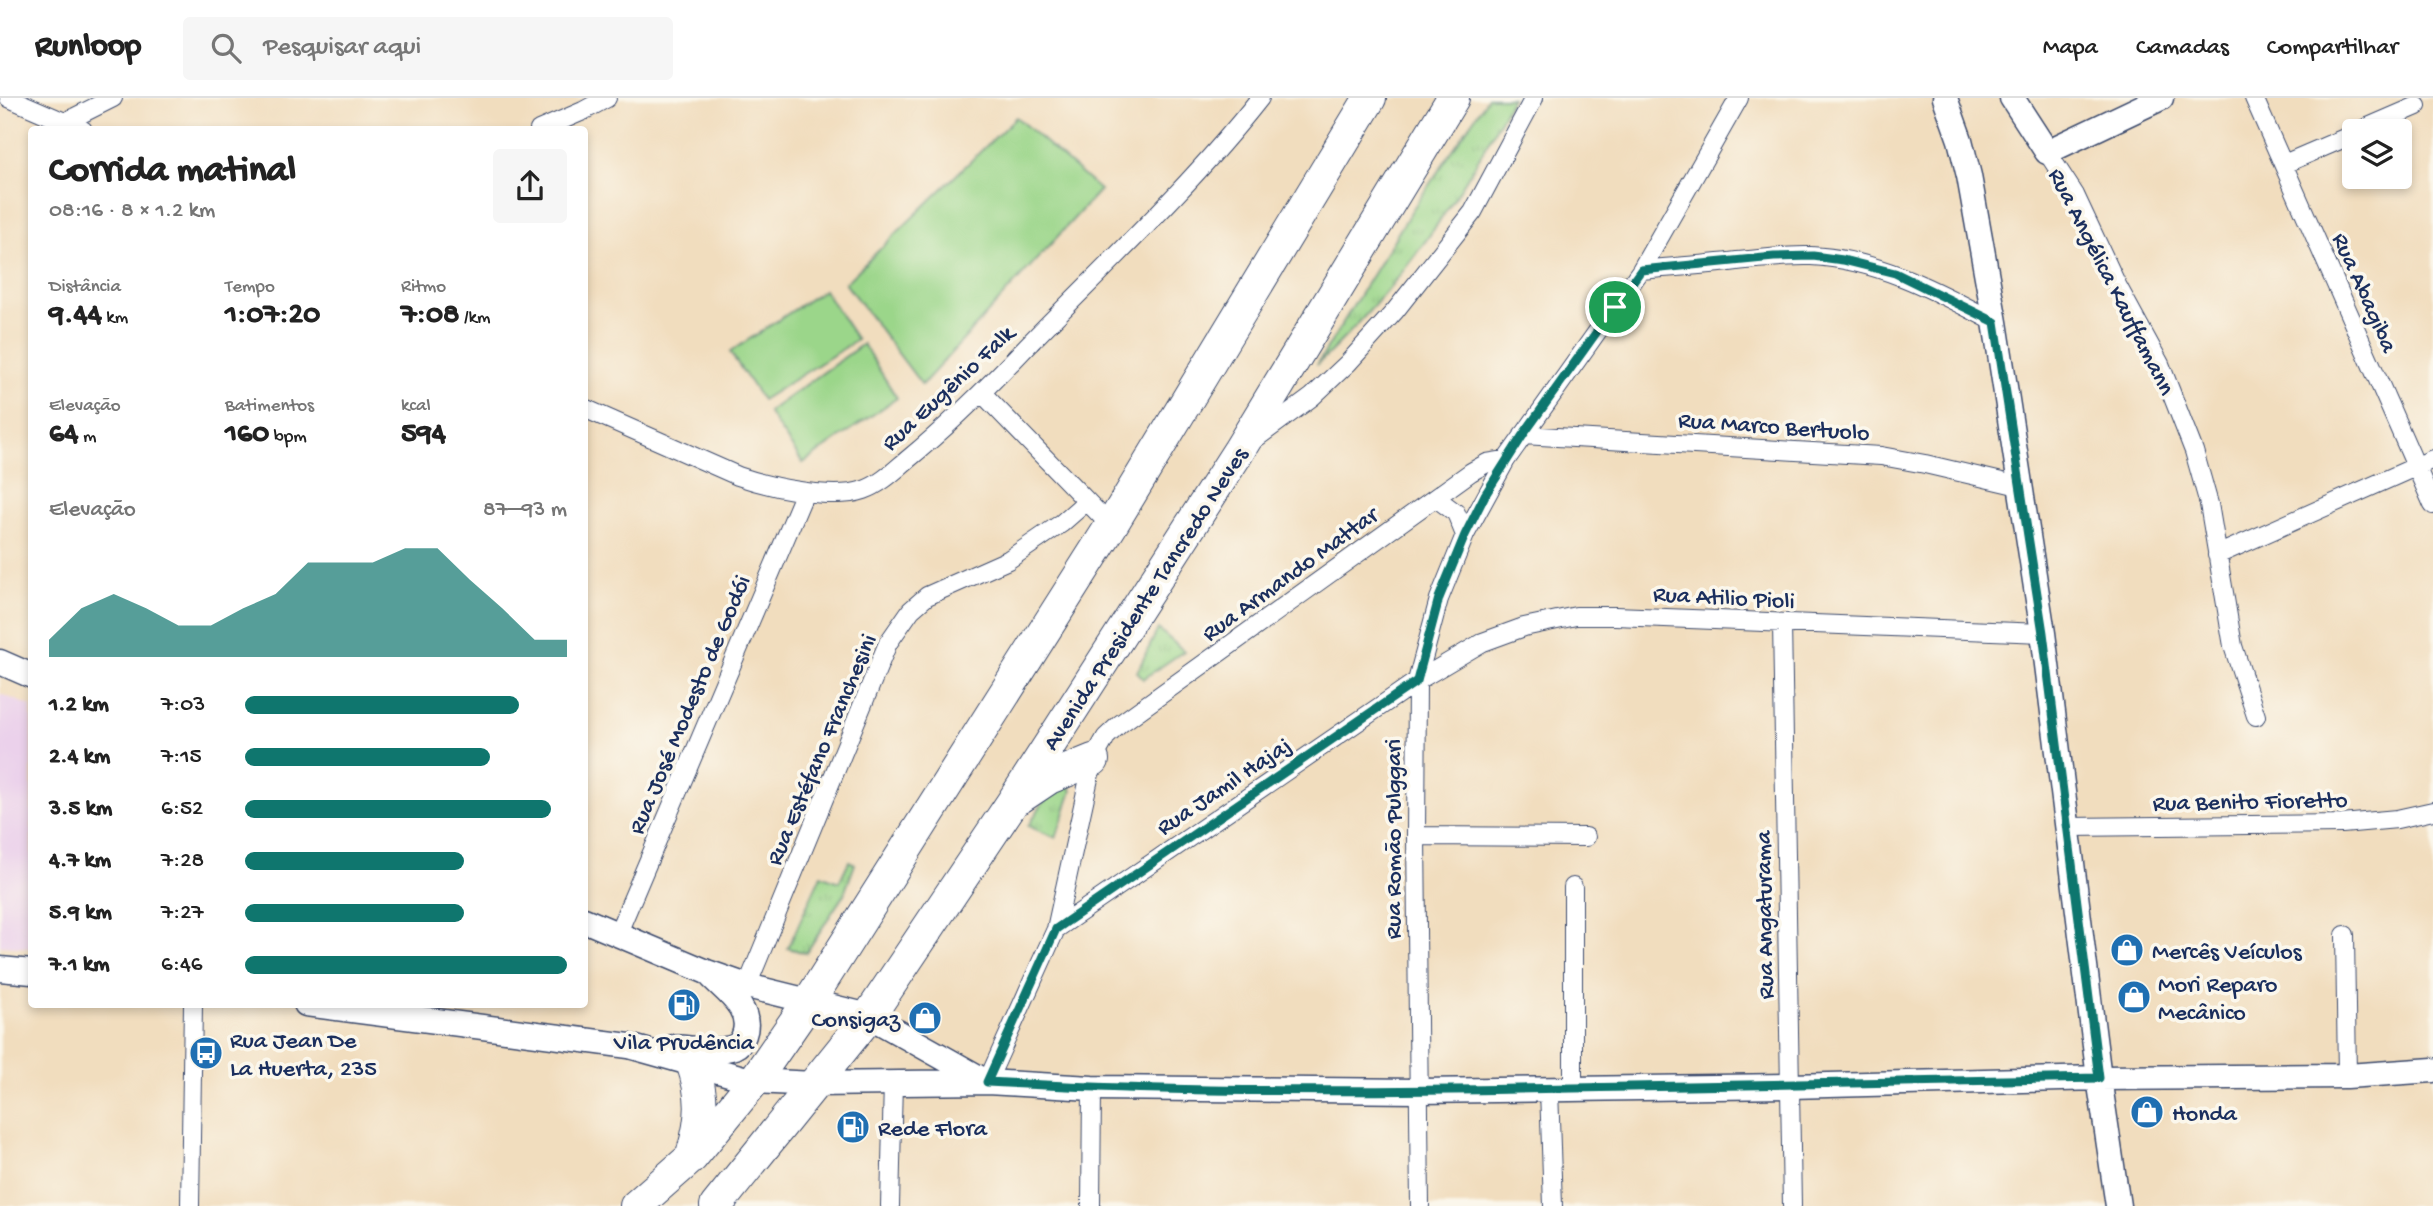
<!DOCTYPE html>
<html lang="pt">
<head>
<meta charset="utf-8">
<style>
  body { margin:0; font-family:"Gochi Hand",sans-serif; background:#f6f6f6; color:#222; height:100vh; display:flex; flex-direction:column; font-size:26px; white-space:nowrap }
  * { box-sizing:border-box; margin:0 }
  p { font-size:23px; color:#767676 }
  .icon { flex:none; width:38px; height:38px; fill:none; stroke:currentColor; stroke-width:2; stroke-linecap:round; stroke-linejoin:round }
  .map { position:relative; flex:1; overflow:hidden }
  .panel { position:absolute; left:28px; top:28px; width:560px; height:882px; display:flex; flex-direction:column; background:#fff; border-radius:7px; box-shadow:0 4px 10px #0003 }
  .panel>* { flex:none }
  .buttons { position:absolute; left:2342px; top:21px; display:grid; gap:14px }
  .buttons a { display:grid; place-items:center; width:70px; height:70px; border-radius:7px; background:#fff; box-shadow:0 4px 10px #0003; font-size:35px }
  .pin { position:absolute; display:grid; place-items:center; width:60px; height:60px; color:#fff; margin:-30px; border:4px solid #fff; border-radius:50%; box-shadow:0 2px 7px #0007 }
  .round { display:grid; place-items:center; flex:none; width:74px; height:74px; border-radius:7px; background:#f6f6f6 }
  .overview { display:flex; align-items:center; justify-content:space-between; height:119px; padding:0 21px }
  h1 { font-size:38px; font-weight:800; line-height:52px }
  .figures { display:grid; grid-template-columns:repeat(3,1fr); gap:10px; height:119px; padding:7px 21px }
  .figures div { display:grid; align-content:center }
  .figures b { font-size:30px; font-weight:800 }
  .figures small { font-size:19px; font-weight:400 }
  .figures p { font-size:19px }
  .chart { height:196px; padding:14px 21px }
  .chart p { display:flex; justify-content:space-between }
  .chart svg { width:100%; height:126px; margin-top:7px; fill:#0f766e; opacity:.7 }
  ul { padding:0 21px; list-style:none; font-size:23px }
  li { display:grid; grid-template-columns:112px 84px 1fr; align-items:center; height:52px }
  li i { height:18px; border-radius:9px; background:#0f766e }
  header { display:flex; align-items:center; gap:42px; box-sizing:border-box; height:98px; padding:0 35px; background:#fff; border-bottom:2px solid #e0e0e0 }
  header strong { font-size:33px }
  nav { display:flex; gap:38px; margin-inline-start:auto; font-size:24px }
  .search { width:490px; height:63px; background:#f6f6f6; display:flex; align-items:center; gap:18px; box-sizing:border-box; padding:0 24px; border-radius:7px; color:#767676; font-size:26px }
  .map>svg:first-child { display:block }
  .built { fill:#ebd1eb }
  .grass { fill:url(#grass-tufts); stroke:#5b8274; stroke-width:2 }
  .garden { fill:#9bd68a; stroke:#5b8274; stroke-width:2 }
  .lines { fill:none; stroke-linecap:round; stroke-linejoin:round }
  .street-casing { stroke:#3b496c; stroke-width:20 }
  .secondary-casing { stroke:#3b496c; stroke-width:27 }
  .highway-casing { stroke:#3b496c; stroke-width:34 }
  .street { stroke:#fff; stroke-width:18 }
  .secondary { stroke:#fff; stroke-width:24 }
  .highway { stroke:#fff; stroke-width:32 }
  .route-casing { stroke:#fff; stroke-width:14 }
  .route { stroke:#0f766e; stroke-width:9 }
  .labels { text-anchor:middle; stroke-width:7; stroke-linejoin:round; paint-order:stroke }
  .street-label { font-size:24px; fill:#1b2f5e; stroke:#fbf7ec }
  .poi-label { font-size:24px; fill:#1b2f5e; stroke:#fbf7ec; text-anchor:start }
</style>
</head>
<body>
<header>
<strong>Runloop</strong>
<div class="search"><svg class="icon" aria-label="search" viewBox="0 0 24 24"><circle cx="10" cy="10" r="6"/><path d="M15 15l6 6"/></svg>Pesquisar aqui</div>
<nav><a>Mapa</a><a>Camadas</a><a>Compartilhar</a></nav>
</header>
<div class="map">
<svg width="2433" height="1108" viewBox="0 0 2433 1108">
  <defs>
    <pattern id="grass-tufts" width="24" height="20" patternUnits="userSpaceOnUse" patternTransform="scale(1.75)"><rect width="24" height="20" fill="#9bd68a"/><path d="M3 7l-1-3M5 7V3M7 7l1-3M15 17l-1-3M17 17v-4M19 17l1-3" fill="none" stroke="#85b87a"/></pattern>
  </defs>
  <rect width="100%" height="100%" fill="#fbf7ec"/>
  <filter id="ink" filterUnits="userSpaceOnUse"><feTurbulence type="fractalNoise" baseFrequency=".0143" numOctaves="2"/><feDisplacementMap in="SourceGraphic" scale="14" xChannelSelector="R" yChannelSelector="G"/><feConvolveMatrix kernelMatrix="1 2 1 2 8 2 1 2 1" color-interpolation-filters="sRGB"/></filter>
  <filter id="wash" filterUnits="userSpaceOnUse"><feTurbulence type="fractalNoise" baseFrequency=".00686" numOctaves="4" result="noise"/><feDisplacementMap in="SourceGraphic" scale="28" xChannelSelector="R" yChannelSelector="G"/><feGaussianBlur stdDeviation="1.57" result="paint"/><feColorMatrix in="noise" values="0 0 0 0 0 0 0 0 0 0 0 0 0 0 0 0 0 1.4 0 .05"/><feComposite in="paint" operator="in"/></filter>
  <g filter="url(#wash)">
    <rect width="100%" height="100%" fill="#f1ddbe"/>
    <!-- built -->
    <path class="built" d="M 0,596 L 31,608 L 31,850 L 0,848 Z"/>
    <!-- grass -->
    <path class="grass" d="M 1488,0 L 1512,0 C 1458,104 1402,186 1317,267 L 1412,112 Z
      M 1158,531 L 1184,553 L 1143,581 L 1137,574 Z
      M 1070,688 L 1072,693 L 1056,740 L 1028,728 L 1053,689 Z
      M 849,763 L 855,766 L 844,796 L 806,855 L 788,850 L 821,777 L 839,784 Z"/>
    <!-- garden -->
    <path class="garden" d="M 1016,19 L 1100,92 L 922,287 L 845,185 Z
      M 824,192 L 857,242 L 762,302 L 730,254 Z
      M 863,246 L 897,300 L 803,365 L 768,314 Z"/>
  </g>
  <g filter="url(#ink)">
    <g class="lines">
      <defs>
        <path id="street" d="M 9,0 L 83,32
          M 2254,0 L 2433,407
          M 65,24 L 113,0
          M 539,32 L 583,13 L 607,0
          M 2359,33 L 2417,8
          M 2047,54 L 2075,97 L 2117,187 L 2160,266 L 2194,353 L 2209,406 L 2233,548 L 2256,618
          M 2284,66 L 2354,36
          M 1641,172 C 1673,169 1705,167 1737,163 C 1762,161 1786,157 1811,158 C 1878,161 1938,194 1995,224
          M 982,295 L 1111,428
          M 584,310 L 738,378 C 770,389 832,403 864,392 C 881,386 894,373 907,362 C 950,327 989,288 1027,248 C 1106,167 1190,89 1260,0
          M 1523,337 L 1881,358 L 1925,366 L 2019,388
          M 1255,341 L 1312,299 L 1348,265 L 1395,213 L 1473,114 L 1534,0
          M 1436,400 L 1456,415 L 1465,437
          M 2217,457 L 2433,361
          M 1782,525 L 1792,1108
          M 2067,729 L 2342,726 L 2397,721 L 2433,713
          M 1416,738 L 1586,739
          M 1573,789 L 1573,990
          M 1056,831 L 1417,583 L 1483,544 L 1524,529 L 1576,518 L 1615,518 L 2043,535
          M 617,837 L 805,394
          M 2345,837 L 2347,978
          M 747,888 L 888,545 L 911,512 L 927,498 L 1008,462 L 1062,425 L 1087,403
          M 987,984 L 1056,831 L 1093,662 L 1106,639 L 1120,626 L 1471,374 L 1487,365 L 1506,362
          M 1549,991 L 1553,1108
          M 190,1108 L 193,906
          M 890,1108 L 893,984
          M 1091,1108 L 1092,990
          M 1420,1108 L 1416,738 L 1417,583 L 1439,501 L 1465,437 L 1506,362 L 1641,172 L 1739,0"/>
        <path id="secondary" d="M 1945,0 L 1960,42 L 1969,78 L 1995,224 L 2043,535 L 2099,980 L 2118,1108
          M 2012,0 L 2047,54 L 2161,0
          M 0,564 L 32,578
          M 584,822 L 707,874 L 747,888 L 869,918 L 983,982
          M 0,871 L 32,874
          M 306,906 L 629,948 L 754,983 L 814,986 L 987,984 L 1092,990 L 1419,993 L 1790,988 L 2099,980 L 2347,978 L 2433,972
          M 673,949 C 691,950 716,955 734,949 C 739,947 742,943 744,937 C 753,912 728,895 712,879"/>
        <path id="highway" d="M 1019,700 L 1049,680 L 1093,662
          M 692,964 C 704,999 703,1019 693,1054
          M 636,1108 L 692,1059 L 754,983 L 810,902 L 1111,428 L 1370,0
          M 716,1108 L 869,918 L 1012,705 L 1238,354 L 1453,0"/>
      </defs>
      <!-- street casing -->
      <use href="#street" class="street-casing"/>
      <!-- secondary casing -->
      <use href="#secondary" class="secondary-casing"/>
      <!-- highway casing -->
      <use href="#highway" class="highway-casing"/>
      <!-- street -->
      <use href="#street" class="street"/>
      <!-- secondary -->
      <use href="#secondary" class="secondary"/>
      <!-- highway -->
      <use href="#highway" class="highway"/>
    </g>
  </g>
  <g class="lines" filter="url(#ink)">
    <defs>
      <path id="route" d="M 1813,158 L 1843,162 L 1895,175 L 1995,224 L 2043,535 L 2099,980 C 1924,984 1748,987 1573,990 C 1378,994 1182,995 987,984 L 1056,831 L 1417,583 L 1439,500 L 1465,437 L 1485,397 L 1523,337 L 1641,172 L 1774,159 Z"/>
    </defs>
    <!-- route casing -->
    <use href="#route" class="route-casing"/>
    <!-- route -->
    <use href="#route" class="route"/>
  </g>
  <!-- icons -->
  <defs>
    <symbol id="shop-disc" viewBox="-11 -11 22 22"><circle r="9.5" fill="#1f6fb2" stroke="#fbf7ec"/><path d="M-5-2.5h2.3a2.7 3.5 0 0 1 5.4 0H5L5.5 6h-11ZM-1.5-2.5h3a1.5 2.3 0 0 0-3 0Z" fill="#fff"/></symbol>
    <symbol id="fuel-disc" viewBox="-11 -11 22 22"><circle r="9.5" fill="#1f6fb2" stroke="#fbf7ec"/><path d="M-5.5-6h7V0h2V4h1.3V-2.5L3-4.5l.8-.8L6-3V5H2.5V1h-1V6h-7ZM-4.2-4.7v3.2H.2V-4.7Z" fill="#fff"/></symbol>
    <symbol id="bus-disc" viewBox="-11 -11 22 22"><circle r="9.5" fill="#1f6fb2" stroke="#fbf7ec"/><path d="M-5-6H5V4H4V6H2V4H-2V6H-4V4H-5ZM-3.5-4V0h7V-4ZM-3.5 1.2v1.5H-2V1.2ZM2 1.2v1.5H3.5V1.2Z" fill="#fff"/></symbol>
  </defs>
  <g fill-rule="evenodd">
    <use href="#shop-disc" x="2108" y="833" width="38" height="38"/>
    <use href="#shop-disc" x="2115" y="880" width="38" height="38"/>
    <use href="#fuel-disc" x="665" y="888" width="38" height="38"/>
    <use href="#shop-disc" x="906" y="901" width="38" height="38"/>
    <use href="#bus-disc" x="187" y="936" width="38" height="38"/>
    <use href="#shop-disc" x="2128" y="995" width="38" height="38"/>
    <use href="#fuel-disc" x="834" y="1010" width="38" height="38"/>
  </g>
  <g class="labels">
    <!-- street labels -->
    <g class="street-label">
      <text transform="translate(2113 183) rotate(63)" y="8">Rua Angélica Kauffamann</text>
      <text transform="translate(2366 194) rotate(66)" y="8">Rua Abagiba</text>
      <text transform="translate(947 289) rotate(-43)" y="8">Rua Eugênio Falk</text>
      <text transform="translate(1774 327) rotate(4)" y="8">Rua Marco Bertuolo</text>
      <text transform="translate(1289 475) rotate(-36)" y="8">Rua Armando Mattar</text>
      <text transform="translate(1724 498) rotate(3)" y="8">Rua Atilio Pioli</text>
      <text transform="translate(1144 500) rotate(-57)" y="8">Avenida Presidente Tancredo Neves</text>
      <text transform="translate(688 606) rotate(-67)" y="8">Rua José Modesto de Godói</text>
      <text transform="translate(820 651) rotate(-67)" y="8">Rua Estéfano Franchesini</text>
      <text transform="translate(1223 687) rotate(-34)" y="8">Rua Jamil Hajaj</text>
      <text transform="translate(2250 702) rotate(-1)" y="8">Rua Benito Fioretto</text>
      <text transform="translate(1392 741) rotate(-90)" y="8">Rua Romão Pulggari</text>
      <text transform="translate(1763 817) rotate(-91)" y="8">Rua Angaturama</text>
    </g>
    <!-- poi labels -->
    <g class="poi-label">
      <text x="2152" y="860">Mercês Veículos</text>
      <text x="2158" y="893">Mori Reparo<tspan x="2158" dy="28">Mecânico</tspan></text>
      <text x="900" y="928" text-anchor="end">Consigaz</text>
      <text x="230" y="949">Rua Jean De<tspan x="230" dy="28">La Huerta, 235</tspan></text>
      <text x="684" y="951" text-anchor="middle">Vila Prudência</text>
      <text x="2172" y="1022">Honda</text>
      <text x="878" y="1037">Rede Flora</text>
    </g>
  </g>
</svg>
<div class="buttons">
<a><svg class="icon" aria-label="layers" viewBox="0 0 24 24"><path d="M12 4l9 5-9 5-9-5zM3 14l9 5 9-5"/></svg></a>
</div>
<div class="pin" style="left:1615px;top:209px;background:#1e9e55"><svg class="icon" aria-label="arrive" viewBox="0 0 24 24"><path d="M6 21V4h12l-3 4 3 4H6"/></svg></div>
<section class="panel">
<div class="overview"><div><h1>Corrida matinal</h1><p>08:16 · 8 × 1.2 km</p></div><a class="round"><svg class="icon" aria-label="share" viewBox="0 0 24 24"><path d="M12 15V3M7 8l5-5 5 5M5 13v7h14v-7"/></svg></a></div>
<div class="figures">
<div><p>Distância</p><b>9.44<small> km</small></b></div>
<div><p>Tempo</p><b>1:07:20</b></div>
<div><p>Ritmo</p><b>7:08<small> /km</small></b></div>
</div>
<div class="figures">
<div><p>Elevação</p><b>64<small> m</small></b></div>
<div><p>Batimentos</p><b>160<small> bpm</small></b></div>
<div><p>kcal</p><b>594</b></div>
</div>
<div class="chart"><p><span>Elevação</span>87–93 m</p>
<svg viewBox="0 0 160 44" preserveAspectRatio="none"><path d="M0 44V38L10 27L20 22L30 27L40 33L50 33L60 27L70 22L80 11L90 11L100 11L110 6L120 6L130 17L140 27L150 38L160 38V44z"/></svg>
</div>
<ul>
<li><b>1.2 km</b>7:03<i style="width:85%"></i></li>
<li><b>2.4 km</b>7:15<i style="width:76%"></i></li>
<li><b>3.5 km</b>6:52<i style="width:95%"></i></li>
<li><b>4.7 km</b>7:28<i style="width:68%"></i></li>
<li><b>5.9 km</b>7:27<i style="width:68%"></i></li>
<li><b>7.1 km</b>6:46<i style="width:100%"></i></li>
</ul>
</section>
</div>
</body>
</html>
